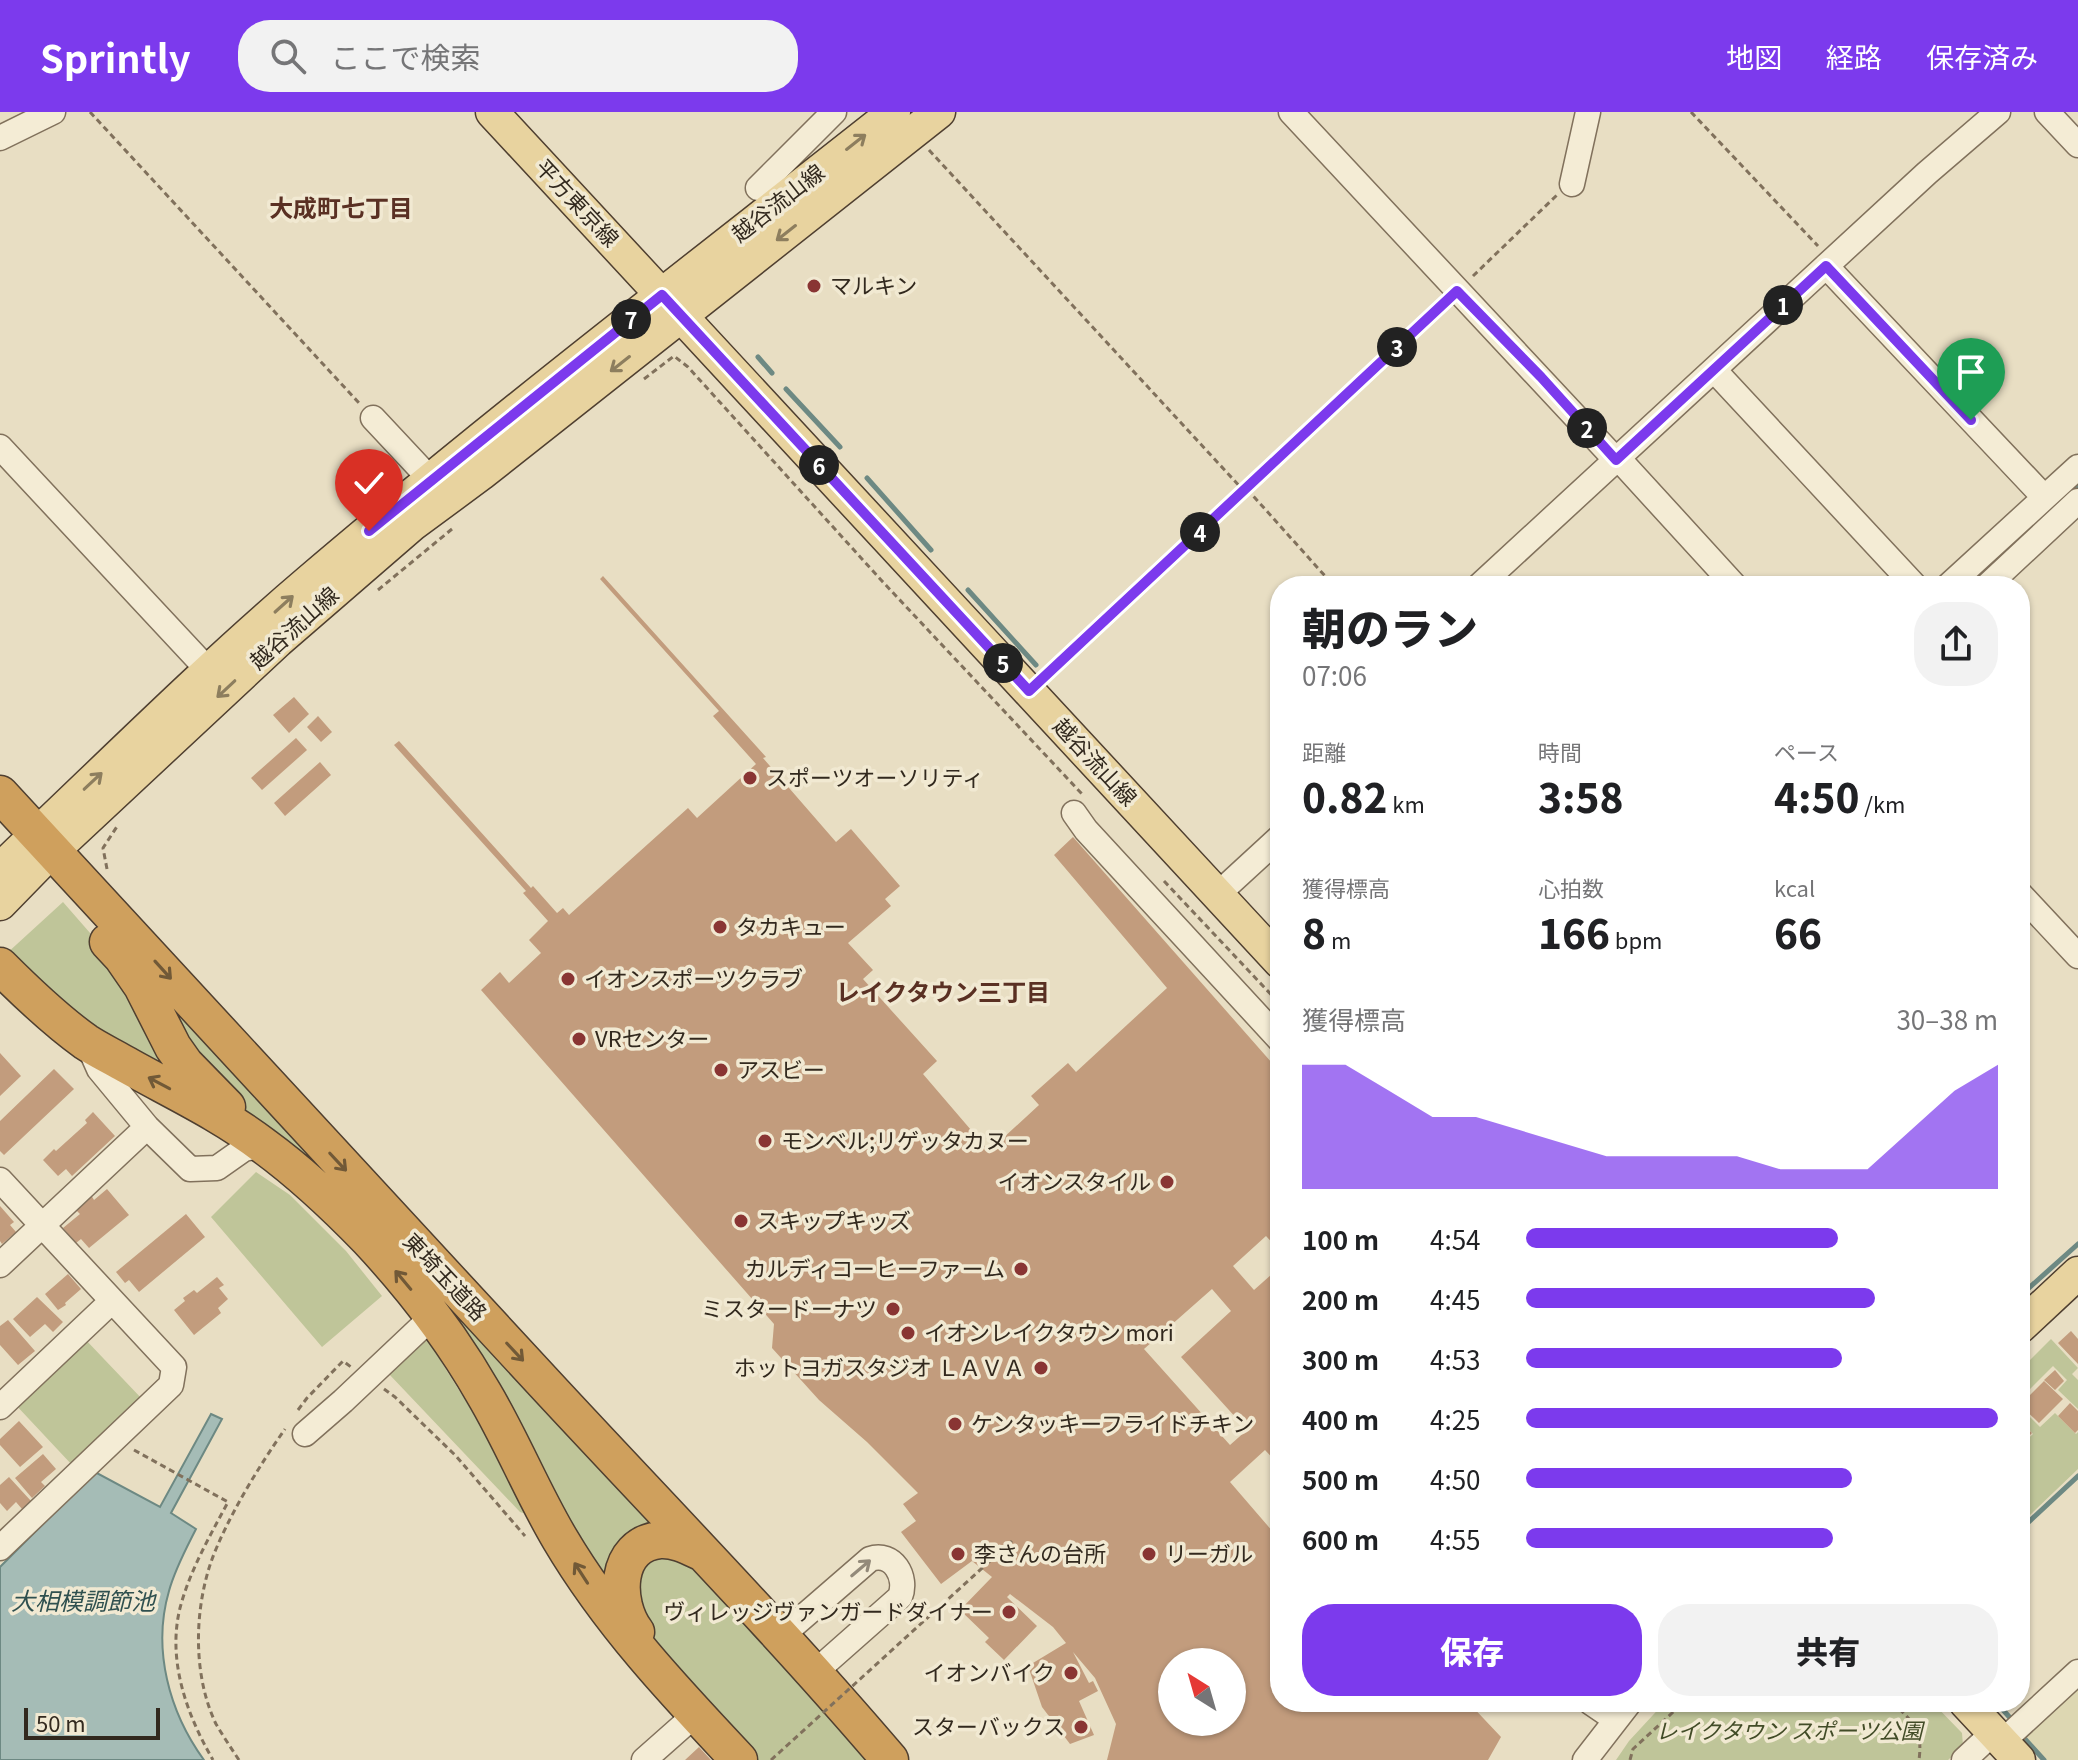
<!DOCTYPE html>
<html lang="ja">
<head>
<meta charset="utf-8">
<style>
  body { margin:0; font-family:Georgia,"Noto Sans JP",serif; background:#f2f2f2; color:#202124; height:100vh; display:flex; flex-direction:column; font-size:30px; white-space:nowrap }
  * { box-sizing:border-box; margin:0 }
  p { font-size:26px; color:#757577 }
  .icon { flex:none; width:44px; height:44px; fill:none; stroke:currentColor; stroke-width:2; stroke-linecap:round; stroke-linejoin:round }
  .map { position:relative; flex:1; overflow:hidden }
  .panel { position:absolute; left:1270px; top:464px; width:760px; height:1136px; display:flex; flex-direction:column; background:#fff; border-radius:32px; box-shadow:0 2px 6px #0004 }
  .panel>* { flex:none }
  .needle { width:52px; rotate:323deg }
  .buttons { position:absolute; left:1158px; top:1536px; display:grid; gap:16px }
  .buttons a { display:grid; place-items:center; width:88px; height:88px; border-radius:50%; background:#fff; box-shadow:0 2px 6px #0004; font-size:40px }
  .scale { position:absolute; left:24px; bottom:20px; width:136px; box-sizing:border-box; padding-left:8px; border:4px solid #32291e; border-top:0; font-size:22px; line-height:28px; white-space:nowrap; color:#32291e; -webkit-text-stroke:6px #f1e9d2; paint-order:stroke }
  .pin { position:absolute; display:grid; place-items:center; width:68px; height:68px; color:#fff; margin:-82px -34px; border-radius:50% 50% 50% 0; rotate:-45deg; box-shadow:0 0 8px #0007 }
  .pin .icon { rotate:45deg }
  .km { position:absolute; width:40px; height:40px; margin:-20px; border-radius:50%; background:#222; color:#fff; font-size:22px; line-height:40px; text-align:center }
  .round { display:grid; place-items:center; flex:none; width:84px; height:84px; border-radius:32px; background:#f2f2f2 }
  .headline { display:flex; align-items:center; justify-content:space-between; height:136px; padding:0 32px }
  h1 { font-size:44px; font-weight:800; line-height:60px }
  .metrics { display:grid; grid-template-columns:repeat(3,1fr); gap:12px; height:136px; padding:8px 32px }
  .metrics div { display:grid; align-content:center }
  .metrics b { font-size:40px; font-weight:800 }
  .metrics small { font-size:22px; font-weight:400 }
  .metrics p { font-size:22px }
  .chart { height:224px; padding:16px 32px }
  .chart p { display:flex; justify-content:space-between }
  .chart svg { width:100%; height:144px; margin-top:8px; fill:#7c3aed; opacity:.7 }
  .cta { display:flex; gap:16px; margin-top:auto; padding:16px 32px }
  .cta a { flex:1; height:92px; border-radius:32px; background:#7c3aed; color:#fff; font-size:32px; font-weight:800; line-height:92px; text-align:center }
  .cta a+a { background:#f2f2f2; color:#202124 }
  ul { padding:0 32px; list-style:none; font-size:26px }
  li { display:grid; grid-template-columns:128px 96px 1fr; align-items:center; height:60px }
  li i { height:20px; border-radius:10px; background:#7c3aed }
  header { display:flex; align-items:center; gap:48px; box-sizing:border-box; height:112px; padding:0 40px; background:#7c3aed; color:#fff }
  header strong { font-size:38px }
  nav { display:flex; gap:44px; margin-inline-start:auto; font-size:28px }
  .search { width:560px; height:72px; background:#f2f2f2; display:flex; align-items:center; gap:20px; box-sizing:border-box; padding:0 28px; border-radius:32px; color:#757577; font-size:30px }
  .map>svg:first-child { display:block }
  .farmland { fill:#ddd7b2 }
  .green { fill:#bfc599 }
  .water { fill:#a5bcb6; stroke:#6d8983; stroke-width:2 }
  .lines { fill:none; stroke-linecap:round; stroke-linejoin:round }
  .stream { stroke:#6d8983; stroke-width:5 }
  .building { fill:#c29c7d; fill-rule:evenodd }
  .minor-casing { stroke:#81715c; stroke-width:27 }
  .major-casing { stroke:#4f3f30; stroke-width:35 }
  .highway-casing { stroke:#4f3f30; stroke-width:39 }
  .path { stroke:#81715c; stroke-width:3; stroke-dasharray:6 4; stroke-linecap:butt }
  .minor { stroke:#f4ecd5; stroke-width:24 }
  .major { stroke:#e8d39f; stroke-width:32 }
  .highway { stroke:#cfa05d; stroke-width:36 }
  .path-bridge { stroke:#81715c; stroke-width:3; stroke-dasharray:6 4; stroke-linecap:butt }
  .oneway { stroke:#8d7e5e }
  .oneway2 { stroke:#715937 }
  .oneway3 { stroke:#938a7a }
  .route-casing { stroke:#fff; stroke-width:16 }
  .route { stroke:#7c3aed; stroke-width:10 }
  .poi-dot { fill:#893533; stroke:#f1e9d2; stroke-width:3 }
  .labels { text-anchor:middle; stroke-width:7; stroke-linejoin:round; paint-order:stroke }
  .street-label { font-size:22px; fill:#32291e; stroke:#f1e9d2 }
  .poi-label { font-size:22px; fill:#32291e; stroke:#f1e9d2; text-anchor:start }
  .park-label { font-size:22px; font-style:italic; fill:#424c27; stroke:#f1e9d2 }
  .neighbourhood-label { font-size:24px; font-weight:bold; fill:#5a3023; stroke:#f1e9d2 }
  .water-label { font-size:24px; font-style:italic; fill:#2f504f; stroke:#f1e9d2 }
</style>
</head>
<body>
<header>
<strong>Sprintly</strong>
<div class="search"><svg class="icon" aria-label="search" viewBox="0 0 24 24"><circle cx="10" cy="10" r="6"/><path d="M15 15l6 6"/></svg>ここで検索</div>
<nav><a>地図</a><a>経路</a><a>保存済み</a></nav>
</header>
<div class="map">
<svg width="2078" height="1648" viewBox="0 0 2078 1648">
  <rect width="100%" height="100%" fill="#e8dec3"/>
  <!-- farmland -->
  <path class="farmland" d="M 2078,1573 L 2078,1648 L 2046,1648 L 2024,1624 Z"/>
  <!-- green -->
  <path class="green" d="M 63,790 L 111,845 L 206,985 L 97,923 L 5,843 Z
    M 94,795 L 667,1417 L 610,1488 L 501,1292 L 291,1045 L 191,945 Z
    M 256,1060 L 290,1083 L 346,1139 L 382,1184 L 322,1235 L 211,1105 Z
    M 84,1226 L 143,1288 L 73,1354 L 14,1291 Z
    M 427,1227 L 482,1315 L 529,1403 L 520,1400 L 388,1261 Z
    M 2051,1227 L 2078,1256 L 2072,1262 L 2078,1268 L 2078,1297 L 2058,1278 L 2067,1268 L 2053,1254 L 2020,1287 L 2020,1258 Z
    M 2020,1295 L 2040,1315 L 2055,1301 L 2076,1322 L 2078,1320 L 2078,1357 L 2029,1404 L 2020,1395 L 2020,1334 L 2033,1322 L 2020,1307 Z
    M 658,1440 L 698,1453 L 867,1648 L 753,1648 L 701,1593 L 667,1541 L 641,1511 L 638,1454 Z
    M 1665,1590 L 1932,1590 L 1962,1621 L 1963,1634 L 1948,1648 L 1616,1648 L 1629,1629 Z"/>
  <!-- water -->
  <path class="water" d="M 211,1302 L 222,1307 L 171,1401 L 196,1417 C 186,1437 175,1457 169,1479 C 152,1537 169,1600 204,1648 L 0,1648 L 0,1455 L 95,1360 L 160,1395 Z"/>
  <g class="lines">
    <!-- stream -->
    <path class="stream" d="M 758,245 L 772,261
      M 786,277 L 840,335
      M 867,366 L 931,438
      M 2069,382 L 2078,373
      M 968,478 L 1036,553
      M 2020,1184 L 2078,1132
      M 2020,1418 L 2078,1364
      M 1996,1590 L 2012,1608
      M 2024,1626 L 2044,1648"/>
  </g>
  <!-- building -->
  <path class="building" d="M 603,464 L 766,645 L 763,646 L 836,730 L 851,717 L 900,774 L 885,787 L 891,794 L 848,831 L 873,858 L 863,867 L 937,949 L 923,962 L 989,1039 L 1039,993 L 1031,984 L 1068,951 L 1076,960 L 1167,876 L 1054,743 L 1073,725 L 1280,960 L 1280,1139 L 1266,1124 L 1233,1154 L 1254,1178 L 1280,1155 L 1280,1354 L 1265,1338 L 1230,1370 L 1280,1428 L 1280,1590 L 1468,1590 L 1501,1625 L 1488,1648 L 1107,1648 L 1116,1612 L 1095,1566 L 1073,1540 L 1089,1571 L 1093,1569 L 1098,1579 L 1079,1589 L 1094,1623 L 1070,1632 L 1042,1595 L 1028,1554 L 1066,1531 L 1053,1515 L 1010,1482 L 1007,1485 L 1037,1514 L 1004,1548 L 985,1530 L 989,1526 L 960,1498 L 992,1465 L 972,1449 L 941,1472 L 901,1420 L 916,1409 L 903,1392 L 918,1381 L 867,1330 L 819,1288 L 772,1236 L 774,1212 L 481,878 L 500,860 L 509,871 L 541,841 L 529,828 L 548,809 L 523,781 L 526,779 L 394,633 L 399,629 L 531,776 L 533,774 L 557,801 L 563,796 L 569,803 L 688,696 L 697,706 L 756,652 L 713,604 L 719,599 L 600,467 ZM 1212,1177 L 1231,1199 L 1181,1245 L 1247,1318 L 1230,1333 L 1144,1237 ZM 1172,1550 L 1232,1550 L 1232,1610 L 1172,1610 Z
    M 294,585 L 309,602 L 289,621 L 273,603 Z
    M 318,604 L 332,620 L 321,630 L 307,615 Z
    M 296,626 L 307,638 L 262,678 L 251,666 Z
    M 320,650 L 331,663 L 285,704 L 274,691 Z
    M 0,941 L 21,964 L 0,984 Z
    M 54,957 L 74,977 L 4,1043 L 0,1039 L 0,1009 Z
    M 93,1000 L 115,1024 L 72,1064 L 66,1057 L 58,1064 L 43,1048 L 54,1037 L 56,1039 L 87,1011 L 85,1008 Z
    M 107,1077 L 129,1103 L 89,1136 L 81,1127 L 76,1131 L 63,1116 L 80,1102 L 75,1097 L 91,1083 L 94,1088 Z
    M 0,1094 L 14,1110 L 10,1113 L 16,1120 L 2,1132 L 0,1129 Z
    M 186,1102 L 205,1125 L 139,1180 L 129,1168 L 125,1171 L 116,1160 Z
    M 68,1162 L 81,1177 L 65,1191 L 66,1193 L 58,1198 L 45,1182 Z
    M 217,1165 L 224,1173 L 219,1176 L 228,1187 L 218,1196 L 221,1201 L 194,1223 L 174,1198 L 185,1189 L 183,1186 L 194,1178 L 197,1181 Z
    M 37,1185 L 63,1210 L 53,1220 L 45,1212 L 30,1225 L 13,1207 Z
    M 8,1208 L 35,1239 L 18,1253 L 0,1233 L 0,1214 Z
    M 2071,1219 L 2078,1227 L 2078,1252 L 2058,1231 Z
    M 2055,1258 L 2064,1269 L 2055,1278 L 2044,1268 Z
    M 2044,1269 L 2063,1287 L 2039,1311 L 2020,1293 L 2020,1289 L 2026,1283 L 2028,1285 Z
    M 2070,1291 L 2078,1299 L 2078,1318 L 2075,1321 L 2058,1304 Z
    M 19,1309 L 43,1335 L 20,1355 L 0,1333 L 0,1327 Z
    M 2020,1309 L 2032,1321 L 2020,1333 Z
    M 43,1342 L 56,1357 L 41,1370 L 45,1374 L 32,1386 L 15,1366 Z
    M 9,1365 L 31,1389 L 22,1397 L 16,1390 L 7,1399 L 0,1391 L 0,1373 Z
    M 699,1635 L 711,1648 L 685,1648 Z"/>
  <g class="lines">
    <defs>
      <path id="minor" d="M 1291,0 L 1616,348
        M 2047,0 L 2078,33
        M 0,26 L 53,0
        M 1572,72 L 1588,0
        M 758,76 L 834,0
        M 1826,154 L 2044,385
        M 1714,258 L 1915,474
        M 373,306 L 431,368
        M 0,335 L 209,559
        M 1618,346 L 1735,474
        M 1479,474 L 1927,61 L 1998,0
        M 1948,474 L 2078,355
        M 1987,474 L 2078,389
        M 1074,701 L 1086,718 L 1280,928
        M 1218,782 L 1280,725
        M 2020,782 L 2078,844
        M 87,930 L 99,957 L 147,1015 L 190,1057 L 217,1056 L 244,1037 L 264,1033
        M 0,1068 L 174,1255 L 171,1273 L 0,1436
        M 0,1153 L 147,1015
        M 0,1295 L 112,1189
        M 305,1322 L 343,1289 L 433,1204
        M 780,1525 L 870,1447 C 893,1439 908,1465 900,1485 L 814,1561
        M 1590,1590 L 1615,1607
        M 2002,1630 L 2078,1560
        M 644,1648 L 696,1602
        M 1585,1648 L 1630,1590
        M 1964,1648 L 1993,1621"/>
      <path id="major" d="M 492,0 L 1280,850
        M 0,757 C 103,660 202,560 309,469 C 499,307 698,155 894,0
        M 0,792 L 39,752 L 278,529 L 412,413 L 481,362 L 939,0
        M 2020,1215 L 2078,1161
        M 1965,1590 L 2019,1648"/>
      <path id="highway" d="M 0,682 C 178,874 355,1067 533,1259 C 652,1388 776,1514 890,1648
        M 108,830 L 122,845 L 142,874 L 173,935 L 185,952 L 227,995
        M 0,854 C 27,881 55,908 86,930 C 98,938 111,944 123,951 C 171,978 221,1001 264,1034 C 301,1061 336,1094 368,1127 C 412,1174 452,1226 484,1282 C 512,1329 532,1380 560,1427 C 609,1510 674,1579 739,1648
        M 636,1520 C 614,1491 614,1432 660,1428 C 676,1427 690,1435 703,1441"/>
    </defs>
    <!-- minor casing -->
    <use href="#minor" class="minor-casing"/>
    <!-- major casing -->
    <use href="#major" class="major-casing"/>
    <!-- highway casing -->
    <use href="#highway" class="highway-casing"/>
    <!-- path -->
    <path class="path" d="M 90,0 L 359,291
      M 1691,0 L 1818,134
      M 929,38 L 1244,379
      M 1473,164 L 1557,83
      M 644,267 L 674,244 L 688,255 L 882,469 L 1082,682
      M 1247,377 L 1334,474
      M 378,478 L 452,417
      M 1046,563 L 1441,194
      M 107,757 L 103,736 L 118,713
      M 1164,769 L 1280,892
      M 384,1277 L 395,1285 L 456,1344 L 525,1424
      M 298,1298 L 307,1286 L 343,1249 L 351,1255
      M 134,1338 L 228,1390 C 210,1424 190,1458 180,1496 C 167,1549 187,1603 213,1648
      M 1892,1590 C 1913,1610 1923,1617 1919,1648
      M 239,1648 C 231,1636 223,1624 216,1612 C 193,1564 194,1500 211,1450 C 226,1408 259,1354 285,1317
      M 1630,1648 L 1633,1637 L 1684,1590"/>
    <!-- minor -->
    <use href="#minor" class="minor"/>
    <!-- major -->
    <use href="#major" class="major"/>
    <!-- highway -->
    <use href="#highway" class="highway"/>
    <!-- path-bridge -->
    <path class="path-bridge" d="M 771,1648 L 1012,1429"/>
  </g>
  <!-- one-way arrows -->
  <defs><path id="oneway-shaft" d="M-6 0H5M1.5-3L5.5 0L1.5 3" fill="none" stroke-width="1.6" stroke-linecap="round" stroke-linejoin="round" transform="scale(2)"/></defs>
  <g class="oneway">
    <use href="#oneway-shaft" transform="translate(856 30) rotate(-38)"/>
    <use href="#oneway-shaft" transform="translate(786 121) rotate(142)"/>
    <use href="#oneway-shaft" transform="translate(620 252) rotate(142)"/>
    <use href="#oneway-shaft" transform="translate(284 492) rotate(-42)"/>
    <use href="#oneway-shaft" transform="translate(226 577) rotate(137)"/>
    <use href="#oneway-shaft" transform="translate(93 669) rotate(-43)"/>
  </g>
  <g class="oneway2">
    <use href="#oneway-shaft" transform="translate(163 858) rotate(48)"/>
    <use href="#oneway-shaft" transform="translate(159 971) rotate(-152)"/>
    <use href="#oneway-shaft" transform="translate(338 1050) rotate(47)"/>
    <use href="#oneway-shaft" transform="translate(403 1168) rotate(-130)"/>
    <use href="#oneway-shaft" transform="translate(515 1240) rotate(47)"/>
    <use href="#oneway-shaft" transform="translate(581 1461) rotate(-123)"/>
  </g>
  <use class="oneway3" href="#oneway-shaft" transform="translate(861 1456) rotate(-40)"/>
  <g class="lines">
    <defs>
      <path id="route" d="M 369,419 L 662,183 L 1029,579 L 1457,179 L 1541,265 L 1616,348 L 1826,154 L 1971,308"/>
    </defs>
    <!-- route casing -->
    <use href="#route" class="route-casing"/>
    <!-- route -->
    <use href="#route" class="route"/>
  </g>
  <!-- markers -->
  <g class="poi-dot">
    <circle cx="814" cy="174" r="8"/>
    <circle cx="750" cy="666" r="8"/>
    <circle cx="720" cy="815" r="8"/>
    <circle cx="568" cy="867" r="8"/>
    <circle cx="579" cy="927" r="8"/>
    <circle cx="721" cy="958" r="8"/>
    <circle cx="765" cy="1029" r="8"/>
    <circle cx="1167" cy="1070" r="8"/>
    <circle cx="741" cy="1109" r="8"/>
    <circle cx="1021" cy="1157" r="8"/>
    <circle cx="893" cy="1197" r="8"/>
    <circle cx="908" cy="1221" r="8"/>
    <circle cx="1041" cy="1256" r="8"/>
    <circle cx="955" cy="1312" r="8"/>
    <circle cx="958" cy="1442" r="8"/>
    <circle cx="1149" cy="1442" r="8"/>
    <circle cx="1009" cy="1500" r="8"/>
    <circle cx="1071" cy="1561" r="8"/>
    <circle cx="1081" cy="1615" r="8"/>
  </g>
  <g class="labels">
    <!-- street labels -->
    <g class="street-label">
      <text transform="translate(577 91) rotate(47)" y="8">平方東京線</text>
      <text transform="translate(778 91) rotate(-38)" y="8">越谷流山線</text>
      <text transform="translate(294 516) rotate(-42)" y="8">越谷流山線</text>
      <text transform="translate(1095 650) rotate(47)" y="8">越谷流山線</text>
      <text transform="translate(445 1165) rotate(47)" y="8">東埼玉道路</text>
    </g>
    <!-- poi labels -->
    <g class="poi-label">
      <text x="830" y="182">マルキン</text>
      <text x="766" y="674">スポーツオーソリティ</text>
      <text x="736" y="823">タカキュー</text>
      <text x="584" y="875">イオンスポーツクラブ</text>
      <text x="595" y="935">VRセンター</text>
      <text x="737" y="966">アスビー</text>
      <text x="781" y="1037">モンベル;リゲッタカヌー</text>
      <text x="1151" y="1078" text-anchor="end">イオンスタイル</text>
      <text x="757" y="1117">スキップキッズ</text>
      <text x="1005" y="1165" text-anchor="end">カルディコーヒーファーム</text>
      <text x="877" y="1205" text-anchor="end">ミスタードーナツ</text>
      <text x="924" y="1229">イオンレイクタウン mori</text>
      <text x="1025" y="1264" text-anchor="end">ホットヨガスタジオ ＬＡＶＡ</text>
      <text x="971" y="1320">ケンタッキーフライドチキン</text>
      <text x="974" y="1450">李さんの台所</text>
      <text x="1165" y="1450">リーガル</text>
      <text x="993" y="1508" text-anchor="end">ヴィレッジヴァンガードダイナー</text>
      <text x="1055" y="1569" text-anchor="end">イオンバイク</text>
      <text x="1065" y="1623" text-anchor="end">スターバックス</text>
    </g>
    <!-- park labels -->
    <g class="park-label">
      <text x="1789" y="1627">レイクタウン スポーツ公園</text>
    </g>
    <!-- neighbourhood labels -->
    <g class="neighbourhood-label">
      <text x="341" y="105">大成町七丁目</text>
      <text x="943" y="889">レイクタウン三丁目</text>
    </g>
    <!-- water labels -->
    <g class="water-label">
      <text x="83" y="1498">大相模調節池</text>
    </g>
  </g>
</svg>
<div class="buttons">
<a><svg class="needle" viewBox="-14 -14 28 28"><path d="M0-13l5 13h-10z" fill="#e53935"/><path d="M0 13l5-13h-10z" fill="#757577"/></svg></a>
</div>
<div class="scale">50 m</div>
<div class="pin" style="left:1971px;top:308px;background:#1e9e55"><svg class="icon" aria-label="arrive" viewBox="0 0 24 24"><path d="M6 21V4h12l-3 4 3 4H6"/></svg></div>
<div class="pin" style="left:369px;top:419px;background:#d93025"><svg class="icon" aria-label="check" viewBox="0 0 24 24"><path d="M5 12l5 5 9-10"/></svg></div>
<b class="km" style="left:1783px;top:193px">1</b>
<b class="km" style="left:1587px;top:316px">2</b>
<b class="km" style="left:1397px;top:235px">3</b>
<b class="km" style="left:1200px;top:420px">4</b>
<b class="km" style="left:1003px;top:551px">5</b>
<b class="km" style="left:819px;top:353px">6</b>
<b class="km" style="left:631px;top:207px">7</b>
<section class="panel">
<div class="headline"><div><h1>朝のラン</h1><p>07:06</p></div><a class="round"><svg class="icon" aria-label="share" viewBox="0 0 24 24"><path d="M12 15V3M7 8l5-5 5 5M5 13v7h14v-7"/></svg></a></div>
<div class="metrics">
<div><p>距離</p><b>0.82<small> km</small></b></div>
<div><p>時間</p><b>3:58</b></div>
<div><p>ペース</p><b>4:50<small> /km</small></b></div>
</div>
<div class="metrics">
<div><p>獲得標高</p><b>8<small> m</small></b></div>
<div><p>心拍数</p><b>166<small> bpm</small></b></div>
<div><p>kcal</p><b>66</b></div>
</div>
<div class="chart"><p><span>獲得標高</span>30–38 m</p>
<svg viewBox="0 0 160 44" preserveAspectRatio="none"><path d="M0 44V6L10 6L20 14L30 22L40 22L50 26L60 30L70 34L80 34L90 34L100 34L110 38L120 38L130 38L140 26L150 14L160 6V44z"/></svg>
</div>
<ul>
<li><b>100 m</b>4:54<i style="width:66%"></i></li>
<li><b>200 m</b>4:45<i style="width:74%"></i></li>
<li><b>300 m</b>4:53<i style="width:67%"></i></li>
<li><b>400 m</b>4:25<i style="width:100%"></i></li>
<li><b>500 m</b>4:50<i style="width:69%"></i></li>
<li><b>600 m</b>4:55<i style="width:65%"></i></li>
</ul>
<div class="cta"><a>保存</a><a>共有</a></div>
</section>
</div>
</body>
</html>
